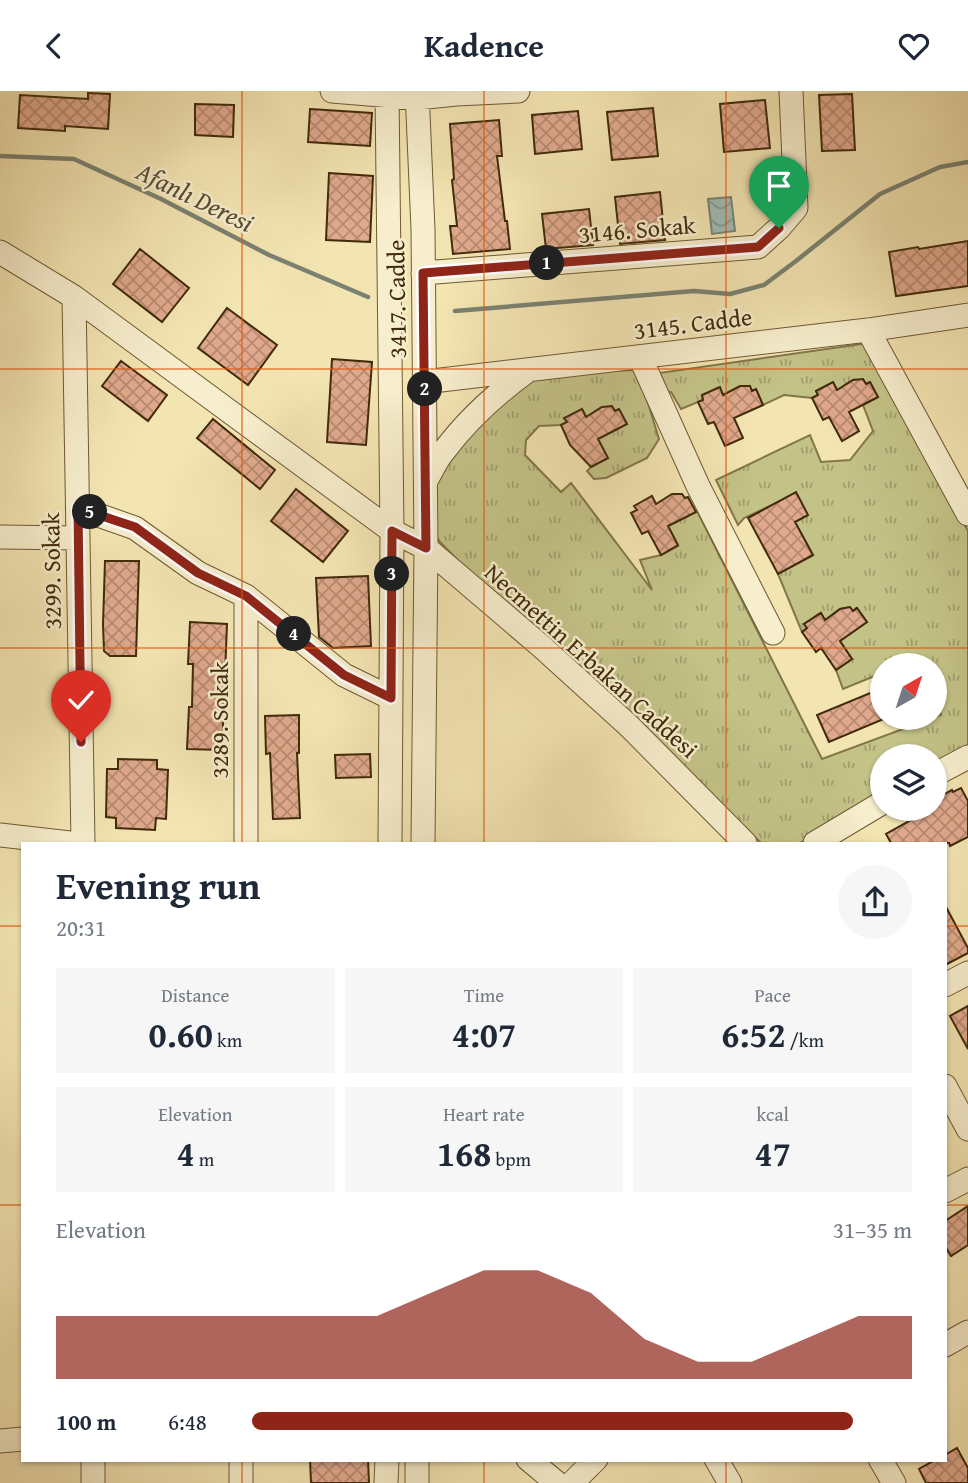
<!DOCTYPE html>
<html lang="en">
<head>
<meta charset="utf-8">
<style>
  body { margin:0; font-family:"Gentium Book Plus",serif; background:#f6f6f7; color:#1f2937; height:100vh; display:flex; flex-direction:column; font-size:26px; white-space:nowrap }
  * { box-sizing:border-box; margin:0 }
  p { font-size:23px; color:#747a83 }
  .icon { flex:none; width:38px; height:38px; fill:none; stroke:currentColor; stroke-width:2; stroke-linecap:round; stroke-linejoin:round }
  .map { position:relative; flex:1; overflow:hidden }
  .drawer { position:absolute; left:21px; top:751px; width:926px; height:620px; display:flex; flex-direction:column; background:#fff; border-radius:0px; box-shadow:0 2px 5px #0004 }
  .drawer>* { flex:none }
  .needle { width:46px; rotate:39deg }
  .controls { position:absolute; left:870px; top:562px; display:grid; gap:14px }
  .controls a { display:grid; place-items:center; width:77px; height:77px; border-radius:50%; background:#fff; box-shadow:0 2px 5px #0004; font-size:35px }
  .pin { position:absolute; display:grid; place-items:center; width:60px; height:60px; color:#fff; margin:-72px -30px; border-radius:50% 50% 50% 0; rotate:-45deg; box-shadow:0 0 7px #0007 }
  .pin .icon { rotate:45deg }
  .km { position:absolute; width:35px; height:35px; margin:-18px; border-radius:50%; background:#222; color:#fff; font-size:19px; line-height:35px; text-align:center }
  .round { display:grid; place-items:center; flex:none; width:74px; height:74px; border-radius:37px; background:#f6f6f7 }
  .head { display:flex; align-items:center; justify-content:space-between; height:119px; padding:0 35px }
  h1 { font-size:38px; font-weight:700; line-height:52px }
  .stats { display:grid; grid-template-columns:repeat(3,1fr); gap:10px; height:119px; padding:7px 35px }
  .stats div { display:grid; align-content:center; border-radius:0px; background:#f6f6f7; text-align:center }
  .stats b { font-size:35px; font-weight:700 }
  .stats small { font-size:19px; font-weight:400 }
  .stats p { font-size:19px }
  .chart { height:196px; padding:14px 35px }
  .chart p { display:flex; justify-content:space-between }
  .chart svg { width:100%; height:126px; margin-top:7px; fill:#8f2418; opacity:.7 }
  ul { padding:0 35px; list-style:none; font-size:23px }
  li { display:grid; grid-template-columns:112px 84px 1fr; align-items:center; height:52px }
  li i { height:18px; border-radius:9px; background:#8f2418 }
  header { display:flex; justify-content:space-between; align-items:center; height:91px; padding:0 35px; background:#fff; font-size:32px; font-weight:700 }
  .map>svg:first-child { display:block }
  .grass { fill:url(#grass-tufts); stroke:#827648; stroke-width:2 }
  .water { fill:url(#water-waves); stroke:#7a8272; stroke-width:2 }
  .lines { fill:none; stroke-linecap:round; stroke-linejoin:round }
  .stream { stroke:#7a8272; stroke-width:4.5 }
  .building { fill:url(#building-cross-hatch); stroke:#412a0a; stroke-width:2 }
  .minor-casing { stroke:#6e5934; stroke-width:25 }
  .minor { stroke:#f7eecd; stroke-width:23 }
  .route-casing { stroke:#fff; stroke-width:14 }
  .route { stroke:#8f2418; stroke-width:9 }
  .grid { fill:none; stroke:#e0570c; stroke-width:2; stroke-opacity:0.55 }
  .labels { text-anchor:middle; stroke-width:5; stroke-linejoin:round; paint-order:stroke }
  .street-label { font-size:24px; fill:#412a0a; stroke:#f7eecd }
  .water-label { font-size:26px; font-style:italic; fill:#594e35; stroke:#f7eecd }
</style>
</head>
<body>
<header><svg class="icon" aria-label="back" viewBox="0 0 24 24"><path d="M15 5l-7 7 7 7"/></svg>Kadence<svg class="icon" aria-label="heart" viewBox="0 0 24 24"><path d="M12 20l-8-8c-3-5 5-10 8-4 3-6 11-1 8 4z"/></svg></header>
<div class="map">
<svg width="968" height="1392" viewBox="0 0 968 1392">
  <defs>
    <pattern id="grass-tufts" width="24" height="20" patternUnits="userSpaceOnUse" patternTransform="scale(1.75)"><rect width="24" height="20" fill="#c3c287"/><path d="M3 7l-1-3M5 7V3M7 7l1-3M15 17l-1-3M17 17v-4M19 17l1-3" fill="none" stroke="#a09e6d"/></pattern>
    <pattern id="water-waves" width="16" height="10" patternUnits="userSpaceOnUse" patternTransform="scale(1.75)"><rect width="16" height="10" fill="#a0bcb7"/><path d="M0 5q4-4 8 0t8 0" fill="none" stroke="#849993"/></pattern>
    <pattern id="building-cross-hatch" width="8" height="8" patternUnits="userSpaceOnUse" patternTransform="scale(1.75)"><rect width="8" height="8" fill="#e0a98d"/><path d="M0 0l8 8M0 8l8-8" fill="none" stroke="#b78a71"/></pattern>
  </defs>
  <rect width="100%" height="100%" fill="#f3e5b2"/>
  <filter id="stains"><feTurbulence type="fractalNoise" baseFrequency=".00286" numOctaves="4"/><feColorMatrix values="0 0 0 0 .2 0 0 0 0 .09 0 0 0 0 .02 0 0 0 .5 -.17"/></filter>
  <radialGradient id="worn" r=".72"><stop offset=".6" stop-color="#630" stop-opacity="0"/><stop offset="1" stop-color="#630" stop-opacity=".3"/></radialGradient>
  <!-- grass -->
  <path class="grass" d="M 868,252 L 968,440 L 968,654 L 935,673 L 934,665 L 882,665 L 882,704 L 800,752 L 761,752 L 568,565 L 471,483 L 440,451 L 429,434 L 429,393 L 447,362 L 523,289 L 602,280 L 638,279 L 659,348 L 647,367 L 606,387 L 594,388 L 587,380 L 591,376 L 608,367 L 598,348 L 627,333 L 619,318 L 615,320 L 602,316 L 594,321 L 590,333 L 582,318 L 565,328 L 567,331 L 561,334 L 539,335 L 526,349 L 525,364 L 561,401 L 571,392 L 652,499 L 640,469 L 661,464 L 678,455 L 668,435 L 697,420 L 822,668 L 941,624 L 935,603 L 934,574 L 882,574 L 882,582 L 843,598 L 836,579 L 852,568 L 840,550 L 867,531 L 856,517 L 853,520 L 849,516 L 840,518 L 832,524 L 830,536 L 820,522 L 804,533 L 807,537 L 802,541 L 778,483 L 813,464 L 783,409 L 744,427 L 738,434 L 716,389 L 810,344 L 821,371 L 850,369 L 873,340 L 863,314 L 878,306 L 870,291 L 866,293 L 853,289 L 845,294 L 841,306 L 833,291 L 816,300 L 818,304 L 812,307 L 784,304 L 763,314 L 756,298 L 752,300 L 749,295 L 727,311 L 719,296 L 702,304 L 703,309 L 681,318 L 671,301 L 661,303 L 659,282 Z"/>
  <!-- water -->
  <path class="water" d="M 731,106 L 735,140 L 712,143 L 708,108 Z"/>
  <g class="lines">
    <!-- stream -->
    <path class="stream" d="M 0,65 L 74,68 L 161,108 L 269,164 L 368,206
      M 455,220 L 694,200 L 730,203 L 764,194 L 796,170 L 880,103 L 940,76 L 968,71"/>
  </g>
  <!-- building -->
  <path class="building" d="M 88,2 L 110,3 L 108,38 L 65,35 L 65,40 L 18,37 L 20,4 L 88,8 Z
    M 852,3 L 855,59 L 822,60 L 819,4 Z
    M 765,9 L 770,57 L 724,61 L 720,13 Z
    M 195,13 L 234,14 L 233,46 L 195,44 Z
    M 653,17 L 658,65 L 612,69 L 607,21 Z
    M 310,18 L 372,22 L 370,55 L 308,51 Z
    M 578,20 L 582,58 L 535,63 L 532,24 Z
    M 499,29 L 502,65 L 497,65 L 505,130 L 507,130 L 510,158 L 453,163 L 450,135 L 457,135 L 452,89 L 454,88 L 450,33 Z
    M 329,82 L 373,85 L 370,151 L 326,149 Z
    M 660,101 L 665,149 L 620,153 L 615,106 Z
    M 589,118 L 593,154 L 546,158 L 542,123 Z
    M 968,150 L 968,195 L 896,205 L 889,161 L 918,156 L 919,158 Z
    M 140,158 L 189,197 L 162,231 L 113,193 Z
    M 227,217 L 277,254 L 248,294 L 198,257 Z
    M 332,268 L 372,271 L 366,354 L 327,351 Z
    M 121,270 L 167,304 L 148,330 L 102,295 Z
    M 863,288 L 866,293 L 870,291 L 878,306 L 849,321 L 859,340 L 842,350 L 829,326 L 823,329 L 812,307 L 818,304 L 816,300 L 833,291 L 837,299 L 853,289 Z
    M 740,295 L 750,295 L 752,300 L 756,298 L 763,314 L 734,327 L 743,347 L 725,355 L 714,331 L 708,333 L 698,311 L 703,309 L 702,304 L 720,296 L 723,304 Z
    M 612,315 L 615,320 L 619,318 L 627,333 L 598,348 L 608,367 L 591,376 L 570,354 L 561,334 L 567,331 L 564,327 L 582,318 L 586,326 L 602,316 Z
    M 213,328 L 275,379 L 260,398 L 197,347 Z
    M 296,398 L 348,440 L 323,471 L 271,430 Z
    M 796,401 L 808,424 L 795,431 L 813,464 L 778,483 L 748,427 Z
    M 672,403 L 682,403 L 685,407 L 688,406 L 696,421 L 668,435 L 678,454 L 661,464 L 648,440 L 642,443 L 631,422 L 637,419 L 634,415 L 652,405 L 656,413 Z
    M 105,470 L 139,470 L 136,565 L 110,565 L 104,560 L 103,533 Z
    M 368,485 L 371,555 L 333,557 L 319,546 L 316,487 Z
    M 850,516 L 853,520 L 857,517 L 867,531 L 840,550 L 852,568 L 836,579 L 821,557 L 816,561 L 802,541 L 807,537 L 804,533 L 821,522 L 825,529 L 840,518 Z
    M 190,531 L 227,533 L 222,659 L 187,658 L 189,616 L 192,616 L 193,573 L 188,573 Z
    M 875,600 L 882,617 L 882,626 L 886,627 L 829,651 L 817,624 Z
    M 299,624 L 299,662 L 297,662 L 300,727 L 273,728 L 270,662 L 266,663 L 265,625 Z
    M 370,663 L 371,686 L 336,687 L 335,664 Z
    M 118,668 L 157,669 L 157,678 L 168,679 L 166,728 L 156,727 L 155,739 L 116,737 L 116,727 L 106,726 L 107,678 L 118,678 Z
    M 961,697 L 968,710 L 968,746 L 950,755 L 949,752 L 891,752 L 886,743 L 931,718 L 934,718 L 934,709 L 952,699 L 953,701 Z
    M 945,814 L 968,857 L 968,862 L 945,874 Z
    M 968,915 L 968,958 L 950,925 Z
    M 968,1115 L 968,1154 L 951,1165 L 945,1156 L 945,1130 Z
    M 957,1357 L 968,1377 L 968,1392 L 926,1392 L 919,1378 L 937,1368 L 945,1368 L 945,1364 Z
    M 310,1368 L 368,1368 L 369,1392 L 311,1392 Z"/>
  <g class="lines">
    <defs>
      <path id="minor" d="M 332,0 L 417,7 L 456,3 L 518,0
        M 387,0 L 392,440 L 390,752
        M 417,0 L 423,138 L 426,457 L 423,752
        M 0,161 L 74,206 L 392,440 L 426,457 L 542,556 L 629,635 L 745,752
        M 423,182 L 758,156 L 779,137 L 796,117 L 791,0
        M 74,206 L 83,752
        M 868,239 L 968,423
        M 640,266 L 698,395 L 773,542
        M 424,291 L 868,239 L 968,224
        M 427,388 C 432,379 437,368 444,360 C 467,329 496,303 526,281
        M 78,417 L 135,437 L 198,482 L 246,505 L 344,584 L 391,607
        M 0,446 L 78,447
        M 934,684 L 968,666
        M 0,744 L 70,752
        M 246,752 L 246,505
        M 815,752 L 882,712
        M 945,894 L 968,882
        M 945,995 L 968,1038
        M 945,1100 L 968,1088
        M 945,1254 L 968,1241
        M 0,1350 L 23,1348
        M 93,1368 L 93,1392
        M 417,1368 L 417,1392
        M 528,1368 L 557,1392
        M 716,1368 L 730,1392
        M 880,1368 L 894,1392
        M 241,1392 L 241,1368
        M 386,1392 L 387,1368
        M 572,1392 L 596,1368"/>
    </defs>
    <!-- minor casing -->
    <use href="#minor" class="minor-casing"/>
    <!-- minor -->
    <use href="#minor" class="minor"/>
  </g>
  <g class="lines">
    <defs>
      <path id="route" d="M 81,651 L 78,417 L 135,436 L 198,482 L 246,505 L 344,584 L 391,607 L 392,440 L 426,457 L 423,182 L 758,156 L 779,137"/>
    </defs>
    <!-- route casing -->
    <use href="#route" class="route-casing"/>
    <!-- route -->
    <use href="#route" class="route"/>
  </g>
  <!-- grid -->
  <path class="grid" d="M 242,0 L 242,752M 484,0 L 484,752M 726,0 L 726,752M 0,278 L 968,278M 0,557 L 968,557M 0,835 L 23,835M 945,835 L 968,835M 0,1114 L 23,1114M 945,1114 L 968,1114M 242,1368 L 242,1392M 484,1368 L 484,1392M 726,1368 L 726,1392"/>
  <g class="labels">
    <!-- street labels -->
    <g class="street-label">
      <text transform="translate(637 139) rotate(-5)" y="8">3146. Sokak</text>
      <text transform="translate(397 208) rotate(-91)" y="8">3417. Cadde</text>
      <text transform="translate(693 233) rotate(-7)" y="8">3145. Cadde</text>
      <text transform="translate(52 480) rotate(-91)" y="8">3299. Sokak</text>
      <text transform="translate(591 570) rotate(42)" y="8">Necmettin Erbakan Caddesi</text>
      <text transform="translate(220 629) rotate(-90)" y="8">3289. Sokak</text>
    </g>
    <!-- water labels -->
    <g class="water-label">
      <text transform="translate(195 106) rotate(26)" y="9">Afanlı Deresi</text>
    </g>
  </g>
  <rect width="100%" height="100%" filter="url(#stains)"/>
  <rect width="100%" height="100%" fill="url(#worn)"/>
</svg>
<div class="controls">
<a><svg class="needle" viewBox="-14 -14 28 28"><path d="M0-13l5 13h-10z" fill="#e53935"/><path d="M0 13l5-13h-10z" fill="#747a83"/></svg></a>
<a><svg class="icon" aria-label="layers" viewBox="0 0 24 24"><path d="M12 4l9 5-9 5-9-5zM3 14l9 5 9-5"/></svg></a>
</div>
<div class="pin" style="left:779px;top:137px;background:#1e9e55"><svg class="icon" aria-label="arrive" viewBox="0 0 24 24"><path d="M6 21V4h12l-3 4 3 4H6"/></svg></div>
<div class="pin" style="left:81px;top:651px;background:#d93025"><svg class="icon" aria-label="check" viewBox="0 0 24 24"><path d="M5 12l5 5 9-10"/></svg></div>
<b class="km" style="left:547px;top:172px">1</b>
<b class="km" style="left:425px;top:298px">2</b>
<b class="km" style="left:392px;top:483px">3</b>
<b class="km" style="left:294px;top:543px">4</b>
<b class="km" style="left:90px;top:421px">5</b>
<section class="drawer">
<div class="head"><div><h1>Evening run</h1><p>20:31</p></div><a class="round"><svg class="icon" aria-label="share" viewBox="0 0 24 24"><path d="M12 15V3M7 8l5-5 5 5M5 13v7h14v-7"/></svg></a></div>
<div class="stats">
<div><p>Distance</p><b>0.60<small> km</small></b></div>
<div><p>Time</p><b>4:07</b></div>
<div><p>Pace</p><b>6:52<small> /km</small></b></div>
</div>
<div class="stats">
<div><p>Elevation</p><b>4<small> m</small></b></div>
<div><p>Heart rate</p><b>168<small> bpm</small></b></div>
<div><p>kcal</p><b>47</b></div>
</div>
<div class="chart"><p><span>Elevation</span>31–35 m</p>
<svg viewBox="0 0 160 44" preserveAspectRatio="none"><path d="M0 44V22L10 22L20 22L30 22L40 22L50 22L60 22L70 14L80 6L90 6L100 14L110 30L120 38L130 38L140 30L150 22L160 22V44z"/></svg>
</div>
<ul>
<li><b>100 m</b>6:48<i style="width:91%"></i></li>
</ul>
</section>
</div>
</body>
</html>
